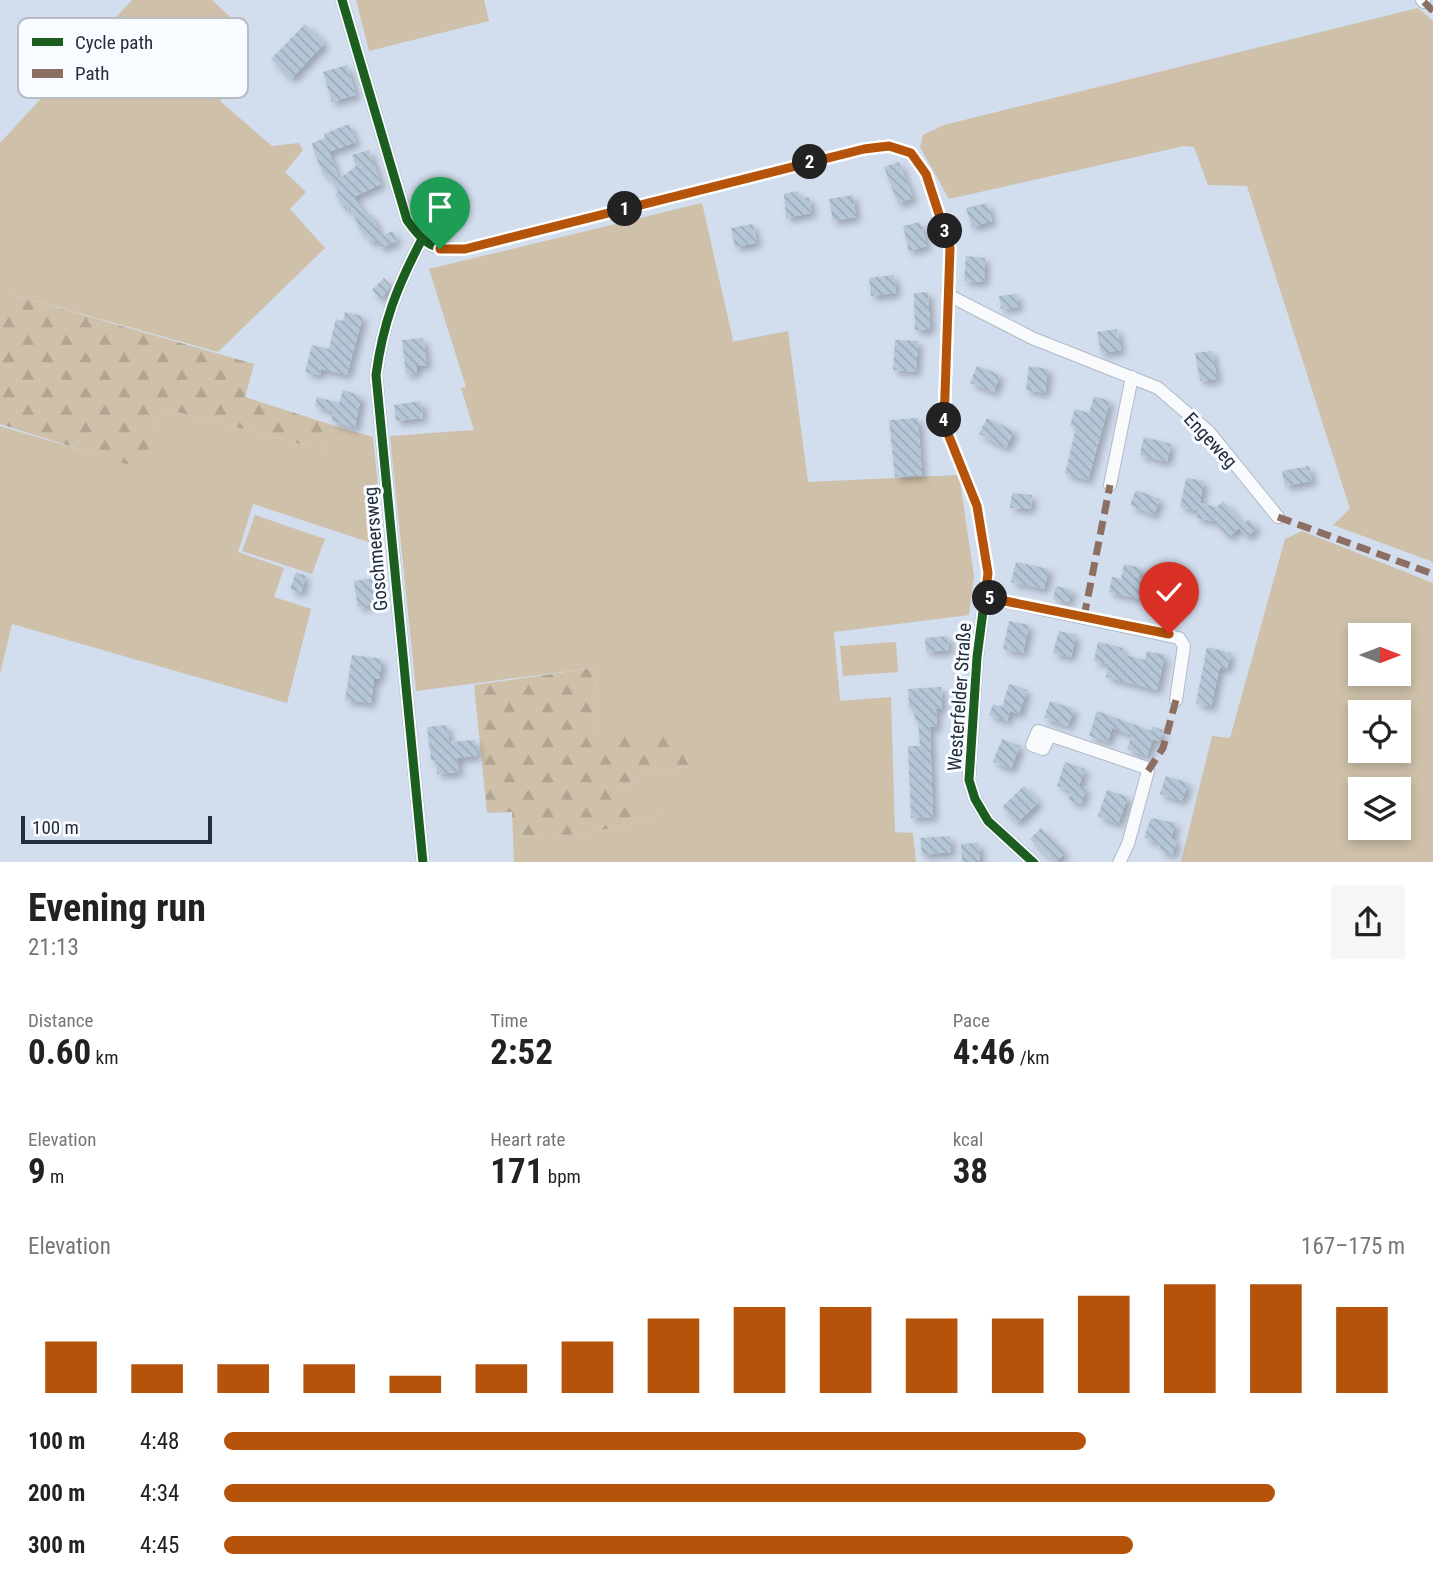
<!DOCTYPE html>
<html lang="en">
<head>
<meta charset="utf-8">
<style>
  body { margin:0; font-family:"Roboto Condensed",sans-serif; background:#f6f6f6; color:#222; height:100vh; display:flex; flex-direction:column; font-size:26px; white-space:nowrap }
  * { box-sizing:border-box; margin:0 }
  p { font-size:23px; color:#767676 }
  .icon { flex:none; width:38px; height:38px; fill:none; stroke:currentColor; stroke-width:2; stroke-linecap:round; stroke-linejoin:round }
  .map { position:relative; height:862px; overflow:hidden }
  .details { display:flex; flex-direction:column; background:#fff; flex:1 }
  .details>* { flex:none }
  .needle { width:46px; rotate:90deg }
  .fabs { position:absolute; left:1348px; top:623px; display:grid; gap:14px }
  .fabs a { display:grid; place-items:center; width:63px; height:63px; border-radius:0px; background:#fff; box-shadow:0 4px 10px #0003; font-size:35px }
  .scale { position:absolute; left:21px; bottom:18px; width:191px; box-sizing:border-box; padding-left:7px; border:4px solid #242d3c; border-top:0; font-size:19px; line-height:24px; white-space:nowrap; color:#242d3c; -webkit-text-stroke:5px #f8fbff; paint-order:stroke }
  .pin { position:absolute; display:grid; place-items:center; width:60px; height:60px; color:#fff; margin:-72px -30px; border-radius:50% 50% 50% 0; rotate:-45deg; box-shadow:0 0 7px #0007 }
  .pin .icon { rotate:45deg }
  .km { position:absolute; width:35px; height:35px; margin:-18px; border-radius:50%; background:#222; color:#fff; font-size:19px; line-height:35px; text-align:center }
  .round { display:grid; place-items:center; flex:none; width:74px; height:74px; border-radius:0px; background:#f6f6f6 }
  .headline { display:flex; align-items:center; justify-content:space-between; height:119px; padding:0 28px }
  h1 { font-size:38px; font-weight:700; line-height:52px }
  .figures { display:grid; grid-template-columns:repeat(3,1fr); gap:10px; height:119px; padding:7px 28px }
  .figures div { display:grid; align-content:center }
  .figures b { font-size:35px; font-weight:700 }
  .figures small { font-size:19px; font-weight:400 }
  .figures p { font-size:19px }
  .chart { height:196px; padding:14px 28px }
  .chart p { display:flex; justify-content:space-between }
  .chart svg { width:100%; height:126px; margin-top:7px; stroke:#b45309; stroke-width:6 }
  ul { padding:0 28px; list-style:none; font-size:23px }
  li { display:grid; grid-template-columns:112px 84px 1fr; align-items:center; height:52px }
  li i { height:18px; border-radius:9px; background:#b45309 }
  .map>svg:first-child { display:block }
  .grass { fill:#cec0a9; fill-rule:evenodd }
  .forest { fill:url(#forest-firs) }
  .building { fill:url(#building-back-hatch); filter:url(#shadow) }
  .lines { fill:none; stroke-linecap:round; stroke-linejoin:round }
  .street-casing { stroke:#b0bac8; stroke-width:14 }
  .street { stroke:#f8fafc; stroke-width:12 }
  .quiet { stroke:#8d6e63; stroke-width:7; stroke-dasharray:14 7; stroke-linecap:butt }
  .cycleway-casing { stroke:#f8fbff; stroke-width:13 }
  .cycleway { stroke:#1b5e20; stroke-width:9 }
  .route-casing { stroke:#fff; stroke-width:14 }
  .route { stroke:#b45309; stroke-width:9 }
  .labels { text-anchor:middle; stroke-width:6; stroke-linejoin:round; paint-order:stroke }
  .street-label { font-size:19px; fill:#242d3c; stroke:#f8fbff }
  .key { fill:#f8fbff; stroke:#b8bdc4; stroke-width:2 }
  .key-label { font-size:19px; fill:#242d3c }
</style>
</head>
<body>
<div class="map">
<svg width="1433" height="863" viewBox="0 0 1433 863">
  <defs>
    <pattern id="forest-firs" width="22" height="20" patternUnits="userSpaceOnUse" patternTransform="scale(1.75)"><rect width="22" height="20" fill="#cec0a9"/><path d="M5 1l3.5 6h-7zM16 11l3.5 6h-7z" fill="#b1a592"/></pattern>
    <pattern id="building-back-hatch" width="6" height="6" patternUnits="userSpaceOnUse" patternTransform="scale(1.75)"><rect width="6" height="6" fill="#b5c7d7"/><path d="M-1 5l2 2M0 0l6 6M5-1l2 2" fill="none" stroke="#9cabb9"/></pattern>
    <filter id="shadow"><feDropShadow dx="4.5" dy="4.5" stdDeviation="3.5" flood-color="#0004"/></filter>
  </defs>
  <rect width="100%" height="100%" fill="#d2ddee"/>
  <!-- grass -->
  <path class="grass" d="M 132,0 L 212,0 L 238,24 L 217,46 L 244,73 L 220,101 L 272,146 L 299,143 L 303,150 L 285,172 L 306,192 L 290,209 L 325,248 L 218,352 L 0,291 L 0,143 Z
    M 356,0 L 484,0 L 489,21 L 369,51 Z
    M 1418,8 L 1433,21 L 1433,562 L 1333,525 L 1350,509 L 1247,186 L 1208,185 L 1194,147 L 1184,146 L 949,199 L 920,147 L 923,135 L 944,125 Z
    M 702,203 L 733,340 L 731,342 L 788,331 L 808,482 L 959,475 L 974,576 L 969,615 L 834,632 L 840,701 L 891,697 L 895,832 L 913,833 L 916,862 L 514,862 L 513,838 L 585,834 L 656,818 L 660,809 L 629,809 L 613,794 L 645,773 L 690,766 L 681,735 L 600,735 L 594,668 L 416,691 L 390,436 L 474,430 L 461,388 L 466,387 L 429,269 Z
    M 162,408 L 323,450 L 332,425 L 373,437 L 384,547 L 253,504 L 238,552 L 284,568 L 274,597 L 311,609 L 287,703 L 12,624 L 0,674 L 0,426 L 142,468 Z
    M 255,515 L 325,539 L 312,574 L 242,551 Z
    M 1302,531 L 1433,583 L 1433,862 L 1181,862 L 1212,736 L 1230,738 L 1285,539 ZM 1360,635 L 1398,635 L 1398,674 L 1360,674 ZM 1360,712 L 1398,712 L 1398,751 L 1360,751 ZM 1360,789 L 1398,789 L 1398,828 L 1360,828 Z
    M 896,642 L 898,672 L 843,676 L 840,646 Z"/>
  <!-- forest -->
  <path class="forest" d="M 0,291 L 254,364 L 245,397 L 332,425 L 323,450 L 162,408 L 142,469 L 0,424 Z
    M 594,668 L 600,735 L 681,735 L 694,749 L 690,766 L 645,773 L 613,794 L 629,809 L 660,809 L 656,818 L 585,834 L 513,838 L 512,812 L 487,813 L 474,685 Z"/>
  <!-- building -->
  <path class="building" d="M 305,24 L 325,43 L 291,79 L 271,59 Z
    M 347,65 L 356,95 L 332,102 L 323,72 Z
    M 349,124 L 356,142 L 329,152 L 339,179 L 356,166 L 352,155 L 369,150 L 381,184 L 354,197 L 366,216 L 371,214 L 381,236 L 393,231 L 397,241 L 381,248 L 377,239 L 370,243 L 366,233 L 362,234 L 350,207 L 346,210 L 335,194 L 339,192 L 326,173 L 324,176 L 314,151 L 312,143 L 325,138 L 324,134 Z
    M 899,162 L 913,198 L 898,204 L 884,167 Z
    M 798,191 L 799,199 L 809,197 L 812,213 L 786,218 L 784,194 Z
    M 853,195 L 856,217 L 833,221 L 829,199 Z
    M 987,203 L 992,221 L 972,227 L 966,208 Z
    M 920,222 L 927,246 L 909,251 L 903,226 Z
    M 753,224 L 757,243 L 735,247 L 731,228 Z
    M 966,256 L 985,258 L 984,282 L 964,281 Z
    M 894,275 L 896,293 L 871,296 L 869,278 Z
    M 384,278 L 391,285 L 381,299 L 372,290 Z
    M 928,292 L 930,330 L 915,330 L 914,293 Z
    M 1017,294 L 1018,307 L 1001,309 L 999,296 Z
    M 345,312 L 363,316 L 347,375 L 321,369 L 320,375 L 305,372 L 312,345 L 329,349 L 336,319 L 343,321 Z
    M 1117,329 L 1121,350 L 1101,353 L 1097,332 Z
    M 423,338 L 427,365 L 416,366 L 417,373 L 406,374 L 402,340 Z
    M 895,340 L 918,341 L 916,372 L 893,370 Z
    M 1212,351 L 1217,379 L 1200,381 L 1195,353 Z
    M 977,366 L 1000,375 L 994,392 L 970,383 Z
    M 1029,366 L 1048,369 L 1045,393 L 1026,390 Z
    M 343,390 L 361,396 L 355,428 L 331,421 L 334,412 L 315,406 L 317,397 L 339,403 Z
    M 1094,396 L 1110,401 L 1088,480 L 1065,474 L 1076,427 L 1070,426 L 1075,409 L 1089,413 Z
    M 421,401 L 423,418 L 396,421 L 394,405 Z
    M 918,418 L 922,475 L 895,477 L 889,420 Z
    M 987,418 L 1014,431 L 1006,448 L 979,434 Z
    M 1144,437 L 1171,444 L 1167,462 L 1140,455 Z
    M 1309,466 L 1312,481 L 1285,486 L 1282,471 Z
    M 1186,478 L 1204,481 L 1200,503 L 1217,507 L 1223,501 L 1244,524 L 1249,519 L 1257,528 L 1247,537 L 1239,528 L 1229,537 L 1214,521 L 1196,518 L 1198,510 L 1180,507 Z
    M 1136,490 L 1160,499 L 1154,515 L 1130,505 Z
    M 1012,493 L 1032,495 L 1031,509 L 1010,508 Z
    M 1016,562 L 1049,569 L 1044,589 L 1011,582 Z
    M 1124,564 L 1141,568 L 1139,578 L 1143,579 L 1139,599 L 1109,592 L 1112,577 L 1121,579 Z
    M 296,572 L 306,576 L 301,593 L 290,589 Z
    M 375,578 L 379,603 L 358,607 L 354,581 Z
    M 1056,586 L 1072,590 L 1069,602 L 1053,599 Z
    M 1009,621 L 1029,625 L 1023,653 L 1003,649 Z
    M 1059,631 L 1076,635 L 1071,657 L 1053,653 Z
    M 948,636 L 949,650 L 926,652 L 925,638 Z
    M 1098,642 L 1123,648 L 1122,654 L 1145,660 L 1147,651 L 1165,655 L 1157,690 L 1106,677 L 1109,664 L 1094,661 Z
    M 1207,647 L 1231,653 L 1227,669 L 1220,667 L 1211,707 L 1196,703 Z
    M 352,655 L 382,659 L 379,679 L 374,679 L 371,703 L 345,700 Z
    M 1009,684 L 1027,690 L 1019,714 L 1010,711 L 1007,721 L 989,715 L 993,704 L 1002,707 Z
    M 941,687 L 942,709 L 936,709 L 937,727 L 930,727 L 933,817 L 911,818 L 908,746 L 920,746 L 918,720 L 915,720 L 914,708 L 909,708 L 908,689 Z
    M 1050,701 L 1074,709 L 1068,726 L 1044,718 Z
    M 1097,711 L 1151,731 L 1153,726 L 1163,730 L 1159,741 L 1153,739 L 1147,756 L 1127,749 L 1132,735 L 1112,728 L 1108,742 L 1089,736 Z
    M 447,725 L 449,742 L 475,740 L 477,756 L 457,758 L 459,772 L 437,774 L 436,760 L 431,760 L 427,727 Z
    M 1002,739 L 1020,746 L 1011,769 L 993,762 Z
    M 1065,762 L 1085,769 L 1079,786 L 1086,788 L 1081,804 L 1068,800 L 1071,791 L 1057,786 Z
    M 1166,776 L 1188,783 L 1182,801 L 1160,794 Z
    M 1024,786 L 1039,802 L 1017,823 L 1002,807 Z
    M 1107,790 L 1128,797 L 1118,824 L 1098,816 Z
    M 1151,818 L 1176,823 L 1171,839 L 1177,841 L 1172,855 L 1159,850 L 1161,843 L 1144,838 Z
    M 1041,828 L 1065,853 L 1055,863 L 1030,839 Z
    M 950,836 L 951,852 L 922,855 L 920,838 Z
    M 979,843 L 980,863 L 962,863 L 961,844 Z"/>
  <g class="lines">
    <defs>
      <path id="street" d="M 342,0 L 407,220 C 426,247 433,249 465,249 L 864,149 L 889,146 L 911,153 L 926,174 L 950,248 L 944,424 L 977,506 L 988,573 L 977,657 L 969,780 L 975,799 L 988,821 L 1034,863
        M 1422,0 L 1424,2
        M 421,241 C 397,287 383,322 376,375 L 423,863
        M 950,296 L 1032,338 L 1158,388 L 1209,432 L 1278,517
        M 1110,485 L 1132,377
        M 985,597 L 1179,638 L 1184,646 L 1176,700
        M 1050,735 L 1043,749 L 1032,745 L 1038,731 L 1144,767 L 1148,771 L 1128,844 L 1119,863"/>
    </defs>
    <!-- street casing -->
    <use href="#street" class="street-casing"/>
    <!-- street -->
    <use href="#street" class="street"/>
    <!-- quiet -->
    <path class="quiet" d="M 1424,2 L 1433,11
      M 1278,517 L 1433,574
      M 1084,617 L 1110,485
      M 1148,771 L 1163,748 L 1176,700"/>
    <defs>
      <path id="cycleway" d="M 342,0 L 407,220 C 426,247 433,249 465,249 L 864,149 L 889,146 L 911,153 L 926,174 L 950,248 L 944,424 L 977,506 L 988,573 L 977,657 L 969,780 L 975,799 L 988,821 L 1034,863
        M 421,241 C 397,287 383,322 376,375 L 423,863"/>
    </defs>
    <!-- cycleway casing -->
    <use href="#cycleway" class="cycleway-casing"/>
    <!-- cycleway -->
    <use href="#cycleway" class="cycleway"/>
  </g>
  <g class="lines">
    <defs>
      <path id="route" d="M 440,249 L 465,249 L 864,149 L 889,146 L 911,153 L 926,174 L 950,248 L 944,424 L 977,506 L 988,573 L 985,597 L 1169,634"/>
    </defs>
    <!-- route casing -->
    <use href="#route" class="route-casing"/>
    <!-- route -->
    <use href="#route" class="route"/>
  </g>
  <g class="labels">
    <!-- street labels -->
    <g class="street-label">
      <text transform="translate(1211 440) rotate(47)" y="7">Engeweg</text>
      <text transform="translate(375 549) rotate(-95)" y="7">Goschmeersweg</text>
      <text transform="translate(959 697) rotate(-86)" y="7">Westerfelder Straße</text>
    </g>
  </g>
  <!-- legend -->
  <rect x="18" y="18" width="230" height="80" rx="10" class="key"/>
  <rect x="32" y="38" width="31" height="8" fill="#1b5e20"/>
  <rect x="32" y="69" width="31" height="9" fill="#8d6e63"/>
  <g class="key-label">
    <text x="75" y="49">Cycle path</text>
    <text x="75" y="80">Path</text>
  </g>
</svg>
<div class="fabs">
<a><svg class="needle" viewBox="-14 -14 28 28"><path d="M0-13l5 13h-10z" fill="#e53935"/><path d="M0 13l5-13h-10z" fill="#767676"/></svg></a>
<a><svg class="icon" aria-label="locate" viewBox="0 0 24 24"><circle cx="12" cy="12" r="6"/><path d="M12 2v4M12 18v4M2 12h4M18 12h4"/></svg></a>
<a><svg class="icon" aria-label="layers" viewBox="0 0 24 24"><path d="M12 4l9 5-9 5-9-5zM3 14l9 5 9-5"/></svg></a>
</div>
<div class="scale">100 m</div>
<div class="pin" style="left:440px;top:249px;background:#1e9e55"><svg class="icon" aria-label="arrive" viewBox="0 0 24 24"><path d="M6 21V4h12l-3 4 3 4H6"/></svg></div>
<div class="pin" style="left:1169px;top:634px;background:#d93025"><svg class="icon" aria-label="check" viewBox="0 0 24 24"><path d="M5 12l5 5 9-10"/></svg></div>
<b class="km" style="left:625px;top:209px">1</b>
<b class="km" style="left:810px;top:162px">2</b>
<b class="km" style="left:945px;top:231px">3</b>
<b class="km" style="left:944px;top:420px">4</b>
<b class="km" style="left:990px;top:598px">5</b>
</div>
<section class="details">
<div class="headline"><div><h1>Evening run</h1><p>21:13</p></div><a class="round"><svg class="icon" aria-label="share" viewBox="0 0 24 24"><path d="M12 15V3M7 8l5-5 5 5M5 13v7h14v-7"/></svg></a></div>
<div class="figures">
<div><p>Distance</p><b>0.60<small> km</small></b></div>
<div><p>Time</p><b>2:52</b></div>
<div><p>Pace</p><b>4:46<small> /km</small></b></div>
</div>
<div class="figures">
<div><p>Elevation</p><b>9<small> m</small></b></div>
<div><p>Heart rate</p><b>171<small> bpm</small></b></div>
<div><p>kcal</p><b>38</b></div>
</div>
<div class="chart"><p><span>Elevation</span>167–175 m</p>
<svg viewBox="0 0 160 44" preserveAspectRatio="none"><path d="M5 44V26M15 44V34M25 44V34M35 44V34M45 44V38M55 44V34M65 44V26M75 44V18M85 44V14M95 44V14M105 44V18M115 44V18M125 44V10M135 44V6M145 44V6M155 44V14"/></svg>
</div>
<ul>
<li><b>100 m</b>4:48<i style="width:73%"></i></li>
<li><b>200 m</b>4:34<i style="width:89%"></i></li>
<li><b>300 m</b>4:45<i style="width:77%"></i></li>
</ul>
</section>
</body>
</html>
